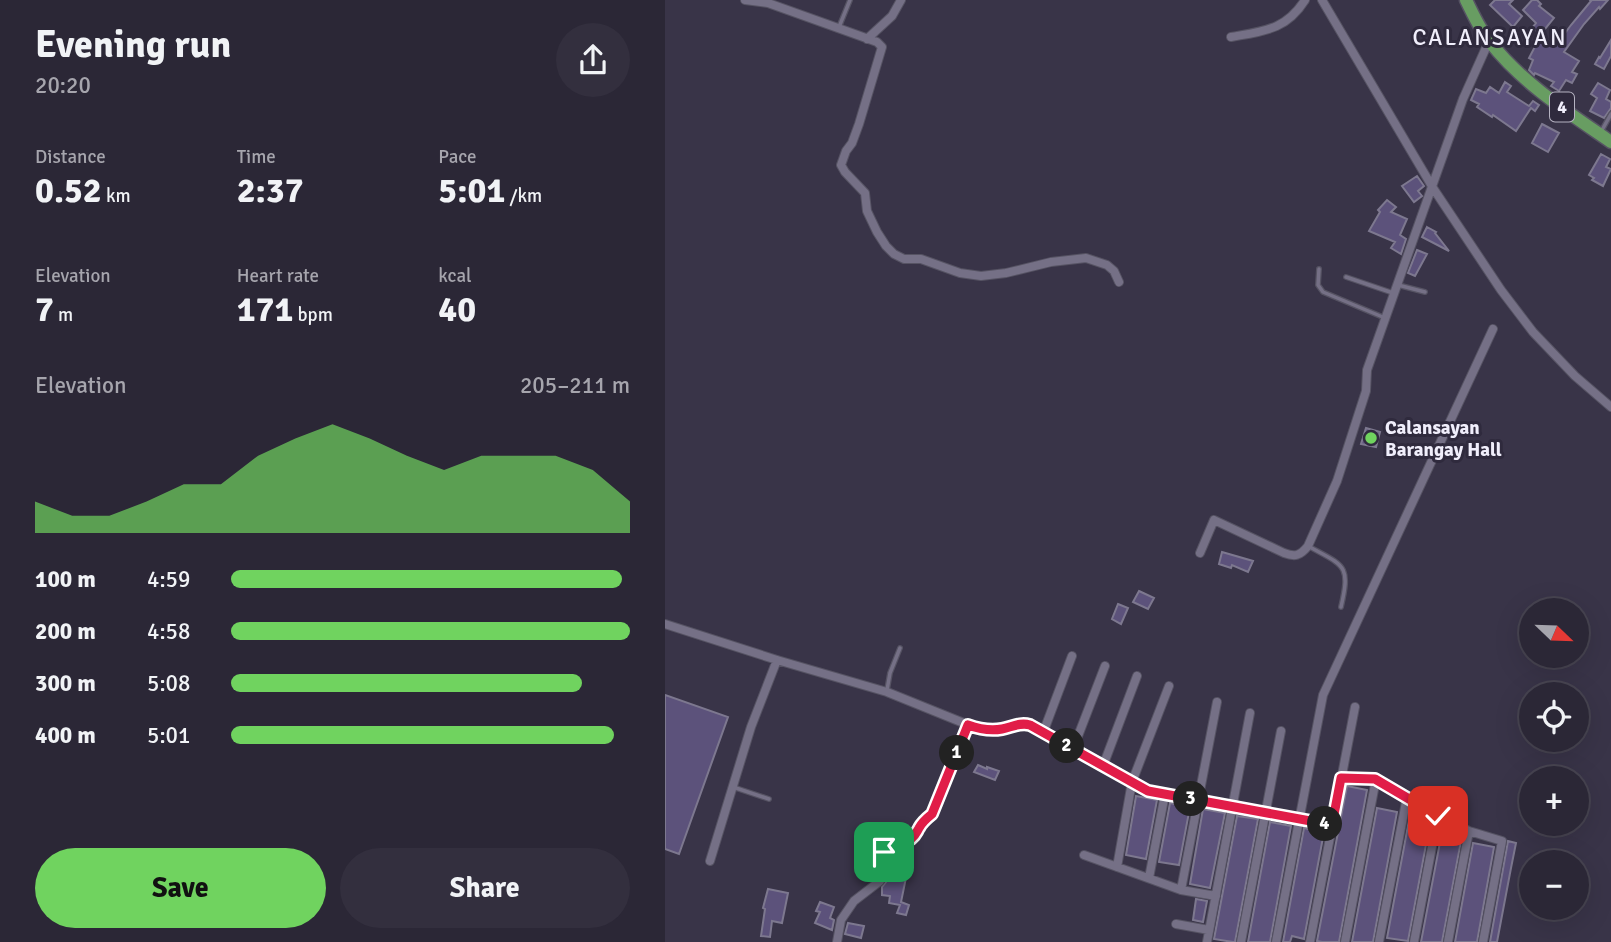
<!DOCTYPE html>
<html lang="en">
<head>
<meta charset="utf-8">
<style>
  body { margin:0; font-family:Signika,sans-serif; background:#332f3e; color:#f1f3f6; height:100vh; display:flex; flex-direction:column; font-size:26px; white-space:nowrap }
  * { box-sizing:border-box; margin:0 }
  p { font-size:23px; color:#a6a5ad }
  .icon { flex:none; width:38px; height:38px; fill:none; stroke:currentColor; stroke-width:2; stroke-linecap:round; stroke-linejoin:round }
  .map { position:relative; flex:1; overflow:hidden }
  .drawer { display:flex; flex-direction:column; background:#2b2736; width:665px }
  .drawer>* { flex:none }
  .needle { width:46px; rotate:113deg }
  .controls { position:absolute; left:854px; top:598px; display:grid; gap:14px }
  .controls a { display:grid; place-items:center; width:70px; height:70px; border-radius:50%; background:#2b2736; box-shadow:0 7px 28px #0002,0 0 0 2px #474451; font-size:35px }
  .pin { position:absolute; display:grid; place-items:center; width:60px; height:60px; color:#fff; margin:-30px; border-radius:14px; box-shadow:0 4px 10px #0006 }
  .km { position:absolute; width:35px; height:35px; margin:-18px; border-radius:50%; background:#222; color:#fff; font-size:19px; line-height:35px; text-align:center }
  .round { display:grid; place-items:center; flex:none; width:74px; height:74px; border-radius:37px; background:#332f3e }
  .summary { display:flex; align-items:center; justify-content:space-between; height:119px; padding:0 35px }
  h1 { font-size:38px; font-weight:700; line-height:52px }
  .stats { display:grid; grid-template-columns:repeat(3,1fr); gap:10px; height:119px; padding:7px 35px }
  .stats div { display:grid; align-content:center }
  .stats b { font-size:35px; font-weight:700 }
  .stats small { font-size:19px; font-weight:400 }
  .stats p { font-size:19px }
  .chart { height:196px; padding:14px 35px }
  .chart p { display:flex; justify-content:space-between }
  .chart svg { width:100%; height:126px; margin-top:7px; fill:#70d35f; opacity:.7 }
  .button { display:flex; gap:14px; margin-top:auto; padding:14px 35px }
  .button a { flex:1; height:80px; border-radius:42px; background:#70d35f; color:#111; font-size:28px; font-weight:700; line-height:80px; text-align:center }
  .button a+a { background:#332f3e; color:#f1f3f6 }
  ul { padding:0 35px; list-style:none; font-size:23px }
  li { display:grid; grid-template-columns:112px 84px 1fr; align-items:center; height:52px }
  li i { height:18px; border-radius:9px; background:#70d35f }
  main { display:flex; flex:1; min-height:0 }
  .map>svg:first-child { display:block }
  .building { fill:#5c527b; stroke:#7d788f; stroke-width:2 }
  .lines { fill:none; stroke-linecap:round; stroke-linejoin:round }
  .service-casing { stroke:#565363; stroke-width:6 }
  .minor-casing { stroke:#565363; stroke-width:10 }
  .trunk-casing { stroke:#565363; stroke-width:15 }
  .service { stroke:#757086; stroke-width:3.5 }
  .minor { stroke:#757086; stroke-width:8 }
  .trunk { stroke:#689d62; stroke-width:12 }
  .route-casing { stroke:#fff; stroke-width:14 }
  .route { stroke:#e11d48; stroke-width:9 }
  .poi-dot { fill:#70d35f; stroke:#2f2a3d; stroke-width:2.5 }
  .labels { text-anchor:middle; stroke-width:6; stroke-linejoin:round; paint-order:stroke }
  .shield { fill:#2f2a3d; stroke:#b6b3c2; stroke-width:2 }
  .shield-label { font-size:18px; font-weight:bold; fill:#f0eefb }
  .poi-label { font-size:19px; font-weight:bold; fill:#f0eefb; stroke:#2f2a3d; text-anchor:start }
  .quarter-label { font-size:23px; letter-spacing:2px; fill:#f0eefb; stroke:#2f2a3d }
</style>
</head>
<body>
<main>
<section class="drawer">
<div class="summary"><div><h1>Evening run</h1><p>20:20</p></div><a class="round"><svg class="icon" aria-label="share" viewBox="0 0 24 24"><path d="M12 15V3M7 8l5-5 5 5M5 13v7h14v-7"/></svg></a></div>
<div class="stats">
<div><p>Distance</p><b>0.52<small> km</small></b></div>
<div><p>Time</p><b>2:37</b></div>
<div><p>Pace</p><b>5:01<small> /km</small></b></div>
</div>
<div class="stats">
<div><p>Elevation</p><b>7<small> m</small></b></div>
<div><p>Heart rate</p><b>171<small> bpm</small></b></div>
<div><p>kcal</p><b>40</b></div>
</div>
<div class="chart"><p><span>Elevation</span>205–211 m</p>
<svg viewBox="0 0 160 44" preserveAspectRatio="none"><path d="M0 44V33L10 38L20 38L30 33L40 27L50 27L60 17L70 11L80 6L90 11L100 17L110 22L120 17L130 17L140 17L150 22L160 33V44z"/></svg>
</div>
<ul>
<li><b>100 m</b>4:59<i style="width:98%"></i></li>
<li><b>200 m</b>4:58<i style="width:100%"></i></li>
<li><b>300 m</b>5:08<i style="width:88%"></i></li>
<li><b>400 m</b>5:01<i style="width:96%"></i></li>
</ul>
<div class="button"><a>Save</a><a>Share</a></div>
</section>
<div class="map">
<svg width="946" height="942" viewBox="0 0 946 942">
  <rect width="100%" height="100%" fill="#393448"/>
  <!-- building -->
  <path class="building" d="M 830,0 L 848,0 L 844,4 L 857,16 L 848,27 L 825,5 Z
    M 867,0 L 872,0 L 876,4 L 874,6 L 889,18 L 876,34 L 867,28 L 871,23 L 858,10 Z
    M 925,0 L 943,0 L 935,9 L 934,7 L 919,24 L 899,52 L 914,61 L 907,72 L 912,74 L 907,83 L 901,80 L 894,91 L 886,86 L 889,82 L 870,73 L 869,75 L 864,70 L 868,60 L 864,58 L 875,37 L 892,44 L 906,25 L 926,1 Z
    M 946,40 L 946,56 L 939,69 L 930,64 L 934,57 L 935,58 Z
    M 840,82 L 846,86 L 842,92 L 864,106 L 868,101 L 874,105 L 870,111 L 866,108 L 851,131 L 828,115 L 827,117 L 812,107 L 814,104 L 806,100 L 811,89 L 821,93 L 825,87 L 834,93 Z
    M 933,83 L 945,90 L 941,99 L 946,102 L 946,108 L 939,118 L 925,111 L 932,98 L 926,94 Z
    M 877,124 L 894,133 L 883,152 L 867,143 Z
    M 936,154 L 945,159 L 941,167 L 946,169 L 938,186 L 927,180 L 929,178 L 924,175 Z
    M 752,176 L 759,186 L 753,191 L 757,196 L 749,202 L 737,186 Z
    M 722,200 L 731,207 L 726,212 L 742,219 L 735,235 L 741,239 L 736,254 L 726,248 L 730,242 L 704,231 L 715,212 L 713,210 Z
    M 762,227 L 771,232 L 770,233 L 784,251 L 757,237 Z
    M 752,250 L 762,254 L 750,276 L 743,273 Z
    M 701,428 L 715,432 L 711,447 L 696,444 Z
    M 557,552 L 588,561 L 583,572 L 567,565 L 566,568 L 554,564 Z
    M 474,591 L 489,598 L 483,609 L 468,602 Z
    M 453,604 L 463,608 L 456,624 L 447,619 Z
    M 0,695 L 63,717 L 14,854 L 0,849 Z
    M 313,765 L 322,769 L 322,767 L 334,771 L 330,780 L 309,772 Z
    M 682,786 L 702,790 L 674,942 L 657,942 L 652,941 Z
    M 471,796 L 492,800 L 481,859 L 461,855 Z
    M 505,803 L 525,807 L 514,865 L 494,862 Z
    M 712,808 L 732,812 L 708,942 L 687,942 Z
    M 538,809 L 560,813 L 545,888 L 525,884 Z
    M 745,815 L 766,818 L 743,941 L 722,938 Z
    M 572,816 L 593,819 L 570,942 L 568,942 L 549,939 Z
    M 605,822 L 626,826 L 605,942 L 583,942 Z
    M 639,828 L 659,832 L 639,939 L 627,936 L 625,942 L 618,942 Z
    M 776,837 L 796,841 L 777,942 L 756,942 Z
    M 843,841 L 851,843 L 846,868 L 832,942 L 825,942 Z
    M 808,843 L 829,847 L 812,942 L 790,942 Z
    M 225,858 L 244,863 L 236,902 L 244,905 L 241,915 L 232,913 L 235,905 L 224,903 L 225,896 L 217,895 L 217,887 L 221,882 Z
    M 103,889 L 123,893 L 117,923 L 107,921 L 105,937 L 96,936 L 100,909 L 98,908 Z
    M 531,899 L 542,901 L 538,922 L 528,920 Z
    M 155,902 L 169,907 L 165,918 L 169,920 L 167,930 L 150,923 L 155,912 L 151,911 Z
    M 183,923 L 199,926 L 196,938 L 180,934 Z"/>
  <g class="lines">
    <defs>
      <path id="service" d="M 174,27 L 185,0
        M 937,130 L 946,114
        M 654,269 L 653,285 L 658,292 L 720,318
        M 681,277 L 728,293
        M 733,285 L 760,292
        M 643,546 C 679,566 686,564 676,607
        M 222,690 L 225,673 L 235,648
        M 68,787 L 104,799"/>
      <path id="minor" d="M 80,0 L 103,3 L 212,42 L 217,47 L 194,124 L 187,143 L 181,151 L 176,165 L 180,172 L 200,193 L 202,211 L 212,232 L 221,246 L 229,254 L 239,259 L 256,259 L 295,273 L 316,276 L 341,273 L 386,262 L 421,258 L 442,265 L 449,271 L 454,282
        M 657,0 L 768,188 L 836,290 L 868,332 L 910,376 L 946,407
        M 566,37 C 599,31 621,30 640,0
        M 202,39 L 227,16 L 236,0
        M 535,553 L 549,520 L 619,553 C 630,557 635,556 643,546 L 672,481 L 701,391 L 702,370 L 798,99 L 824,41
        M 0,624 L 112,660 L 222,692 L 311,728 L 337,729 L 355,724 L 362,725 L 483,791 L 667,826
        M 378,733 L 407,656
        M 408,749 L 440,666
        M 438,766 L 472,676
        M 676,778 L 711,779 L 773,815 L 804,831 L 837,841 L 818,942
        M 419,855 L 516,890 L 551,896
        M 45,861 L 86,727 L 112,660
        M 452,867 L 467,782 L 504,686
        M 484,878 L 500,794
        M 516,890 L 552,702
        M 511,924 L 544,930
        M 172,942 L 176,920 L 189,901 L 215,881 L 221,843 L 226,837 L 246,839 L 251,836 L 257,822 L 267,814 L 303,725
        M 542,942 L 585,713
        M 576,942 L 616,731
        M 611,942 L 658,695 L 828,329
        M 645,942 L 690,707
        M 680,942 L 711,779
        M 714,942 L 742,797
        M 749,942 L 773,815
        M 783,942 L 804,831"/>
      <path id="trunk" d="M 801,0 C 808,14 815,30 825,42 C 857,83 904,113 946,142"/>
    </defs>
    <!-- service casing -->
    <use href="#service" class="service-casing"/>
    <!-- minor casing -->
    <use href="#minor" class="minor-casing"/>
    <!-- trunk casing -->
    <use href="#trunk" class="trunk-casing"/>
    <!-- service -->
    <use href="#service" class="service"/>
    <!-- minor -->
    <use href="#minor" class="minor"/>
    <!-- trunk -->
    <use href="#trunk" class="trunk"/>
  </g>
  <g class="lines">
    <defs>
      <path id="route" d="M 219,852 L 221,843 L 226,837 L 246,839 C 251,835 251,833 254,828 C 257,822 262,818 267,814 L 303,725 C 314,729 326,731 337,729 C 347,727 355,722 365,725 L 483,791 L 667,825 L 676,778 L 710,779 L 773,816"/>
    </defs>
    <!-- route casing -->
    <use href="#route" class="route-casing"/>
    <!-- route -->
    <use href="#route" class="route"/>
  </g>
  <!-- markers -->
  <circle class="poi-dot" cx="706" cy="438" r="7"/>
  <g class="labels">
    <!-- shield labels -->
    <rect class="shield" x="885" y="92.5" width="24" height="29" rx="5"/>
    <g class="shield-label">
      <text x="897" y="113">4</text>
    </g>
    <!-- poi labels -->
    <g class="poi-label">
      <text x="720" y="434">Calansayan<tspan x="720" dy="22">Barangay Hall</tspan></text>
    </g>
    <!-- quarter labels -->
    <g class="quarter-label">
      <text x="825" y="45">CALANSAYAN</text>
    </g>
  </g>
</svg>
<div class="controls">
<a><svg class="needle" viewBox="-14 -14 28 28"><path d="M0-13l5 13h-10z" fill="#e53935"/><path d="M0 13l5-13h-10z" fill="#a6a5ad"/></svg></a>
<a><svg class="icon" aria-label="locate" viewBox="0 0 24 24"><circle cx="12" cy="12" r="6"/><path d="M12 2v4M12 18v4M2 12h4M18 12h4"/></svg></a>
<a>+</a>
<a>−</a>
</div>
<div class="pin" style="left:219px;top:852px;background:#1e9e55"><svg class="icon" aria-label="arrive" viewBox="0 0 24 24"><path d="M6 21V4h12l-3 4 3 4H6"/></svg></div>
<div class="pin" style="left:773px;top:816px;background:#d93025"><svg class="icon" aria-label="check" viewBox="0 0 24 24"><path d="M5 12l5 5 9-10"/></svg></div>
<b class="km" style="left:292px;top:753px">1</b>
<b class="km" style="left:402px;top:746px">2</b>
<b class="km" style="left:526px;top:799px">3</b>
<b class="km" style="left:660px;top:824px">4</b>
</div>
</main>
</body>
</html>
